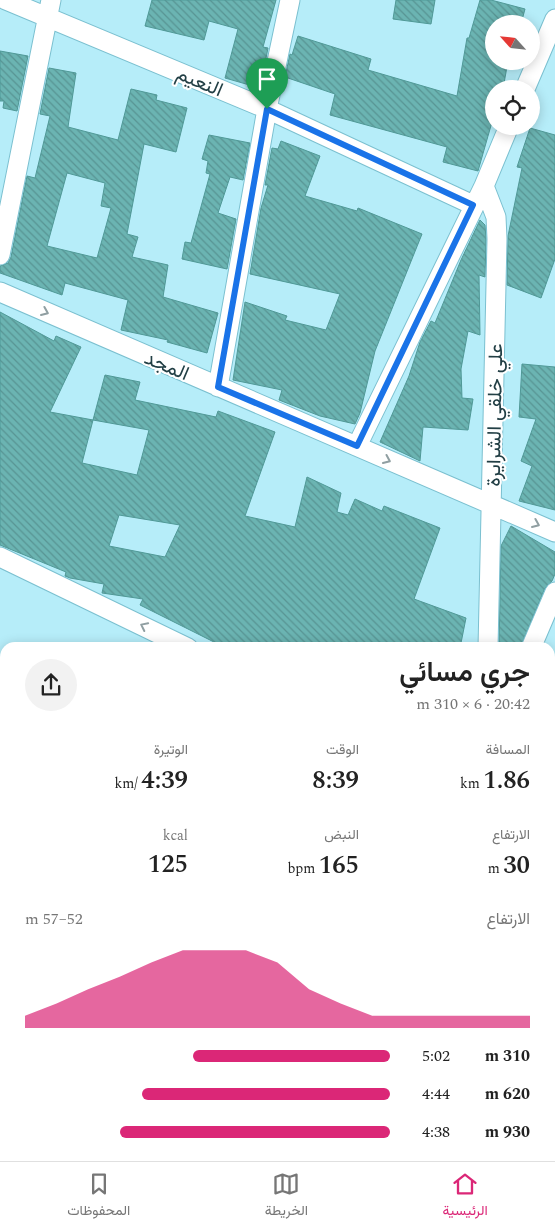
<!DOCTYPE html>
<html lang="ar">
<head>
<meta charset="utf-8">
<style>
  body { margin:0; font-family:Spectral,Vazirmatn,serif; background:#f2f2f2; color:#222; direction:rtl; height:100vh; display:flex; flex-direction:column; font-size:19px; white-space:nowrap }
  * { box-sizing:border-box; margin:0 }
  p { font-size:16px; color:#767676 }
  .icon { flex:none; width:28px; height:28px; fill:none; stroke:currentColor; stroke-width:2; stroke-linecap:round; stroke-linejoin:round }
  .map { position:relative; flex:1; overflow:hidden; direction:ltr }
  .details { position:absolute; left:0px; top:642px; width:555px; height:519px; display:flex; flex-direction:column; background:#fff; border-radius:15px 15px 0 0; box-shadow:0 2px 12px #0003; direction:rtl }
  .details>* { flex:none }
  .needle { width:32px; rotate:297deg }
  .fabs { position:absolute; left:485px; top:15px; display:grid; gap:10px }
  .fabs a { display:grid; place-items:center; width:55px; height:55px; border-radius:50%; background:#fff; box-shadow:0 2px 12px #0003; font-size:25px }
  .pin { position:absolute; display:grid; place-items:center; width:42px; height:42px; color:#fff; margin:-51px -21px; border-radius:50% 50% 50% 0; rotate:-45deg; box-shadow:0 0 5px #0007 }
  .pin .icon { rotate:45deg }
  .round { display:grid; place-items:center; flex:none; width:52px; height:52px; border-radius:26px; background:#f2f2f2 }
  .headline { display:flex; align-items:center; justify-content:space-between; height:85px; padding:0 25px }
  h1 { font-size:28px; font-weight:600; line-height:38px }
  .metrics { display:grid; grid-template-columns:repeat(3,1fr); gap:8px; height:85px; padding:5px 25px }
  .metrics div { display:grid; align-content:center }
  .metrics b { font-size:25px; font-weight:600 }
  .metrics small { font-size:14px; font-weight:400 }
  .metrics p { font-size:14px }
  .chart { height:140px; padding:10px 25px }
  .chart p { display:flex; justify-content:space-between }
  .chart svg { width:100%; height:90px; margin-top:5px; fill:#db2777; opacity:.7 }
  ul { padding:0 25px; list-style:none; font-size:16px }
  li { display:grid; grid-template-columns:80px 60px 1fr; align-items:center; height:38px }
  li i { height:12px; border-radius:6px; background:#db2777 }
  .menu { display:flex; justify-content:space-around; align-items:center; height:70px; border-top:1px solid #e0e0e0; background:#fff; font-size:14px; color:#767676 }
  .menu a { display:grid; justify-items:center; gap:2px }
  .menu .current { color:#db2777 }
  .map>svg:first-child { display:block }
  .building { fill:url(#building-back-hatch); stroke:#509997; fill-rule:evenodd }
  .lines { fill:none; stroke-linecap:round; stroke-linejoin:round }
  .street-casing { stroke:#7bc0d0; stroke-width:21 }
  .street { stroke:#fff; stroke-width:19 }
  .oneway { stroke:#909fa2 }
  .route-casing { stroke:#fff; stroke-width:10 }
  .route { stroke:#1a73e8; stroke-width:6 }
  .labels { text-anchor:middle; stroke-width:4; stroke-linejoin:round; paint-order:stroke }
  .street-label { font-size:20px; fill:#223f45; stroke:#fff }
</style>
</head>
<body>
<div class="map">
<svg width="555" height="1161" viewBox="0 0 555 1161">
  <defs>
    <pattern id="building-back-hatch" width="6" height="6" patternUnits="userSpaceOnUse" patternTransform="scale(1.25)"><rect width="6" height="6" fill="#6bb4b2"/><path d="M-1 5l2 2M0 0l6 6M5-1l2 2" fill="none" stroke="#589493"/></pattern>
  </defs>
  <rect width="100%" height="100%" fill="#b6edf9"/>
  <!-- building -->
  <path class="building" d="M 152,0 L 276,0 L 263,47 L 268,48 L 260,88 L 225,78 L 238,29 L 209,21 L 204,40 L 145,26 Z
    M 396,0 L 435,0 L 431,24 L 393,19 Z
    M 480,0 L 491,0 L 525,9 L 521,24 L 494,24 L 494,61 L 508,61 L 503,89 L 494,89 L 494,115 L 478,171 L 443,162 L 447,147 L 330,115 L 335,94 L 285,77 L 290,54 L 292,55 L 298,36 L 371,59 L 368,70 L 457,96 L 467,38 L 469,38 Z
    M 0,51 L 28,56 L 17,111 L 3,108 L 4,101 L 0,101 Z
    M 49,68 L 76,73 L 68,127 L 118,140 L 131,89 L 157,95 L 156,100 L 187,108 L 176,152 L 144,144 L 127,234 L 138,237 L 132,257 L 168,265 L 163,297 L 218,313 L 207,353 L 167,342 L 168,340 L 121,330 L 128,300 L 65,283 L 62,295 L 0,273 L 0,266 L 8,263 L 11,257 L 27,176 L 35,178 L 50,116 L 40,114 ZM 67,173 L 105,183 L 101,206 L 111,208 L 97,258 L 47,246 Z
    M 530,128 L 555,135 L 555,259 L 541,298 L 507,285 L 508,236 L 522,168 L 517,167 Z
    M 209,135 L 250,143 L 243,180 L 230,177 L 218,213 L 236,219 L 227,269 L 182,259 L 185,242 L 191,243 L 210,174 L 206,173 L 208,161 L 202,159 Z
    M 281,141 L 320,156 L 305,196 L 357,211 L 358,208 L 422,234 L 375,351 L 360,413 L 355,424 L 320,416 L 279,400 L 282,390 L 233,380 L 245,302 L 287,316 L 285,320 L 326,330 L 340,294 L 250,274 L 261,208 L 268,185 L 265,185 L 272,148 L 278,149 Z
    M 480,220 L 485,225 L 486,239 L 485,277 L 479,275 L 480,335 L 468,331 L 461,369 L 462,398 L 473,399 L 468,430 L 423,427 L 420,461 L 380,442 L 409,376 L 420,342 L 431,321 L 435,323 L 461,260 Z
    M 0,312 L 54,341 L 56,336 L 81,347 L 50,412 L 93,420 L 105,375 L 140,382 L 135,400 L 216,417 L 218,411 L 275,432 L 245,516 L 295,527 L 307,477 L 341,493 L 337,512 L 348,515 L 355,499 L 382,511 L 384,506 L 440,528 L 414,599 L 466,618 L 460,648 L 215,648 L 216,643 L 140,605 L 143,599 L 102,593 L 104,584 L 70,578 L 65,576 L 66,572 L 0,545 ZM 93,420 L 149,430 L 137,475 L 82,463 ZM 119,515 L 180,525 L 165,557 L 109,546 Z
    M 522,364 L 555,367 L 555,510 L 519,501 L 532,466 L 521,461 L 536,419 L 519,417 Z
    M 511,526 L 555,552 L 555,574 L 552,581 L 545,588 L 520,648 L 499,648 L 501,546 Z"/>
  <g class="lines">
    <defs>
      <path id="street" d="M 6,0 L 267,109 L 473,205
        M 525,89 L 555,19
        M 484,186 L 496,217 L 497,239 L 488,648
        M 0,255 L 51,0
        M 0,292 L 555,532
        M 218,387 L 267,109 L 290,0
        M 357,446 L 484,186 L 509,126
        M 0,557 L 188,648
        M 531,648 L 555,592
        M 550,756 L 555,756
        M 0,790 L 5,792
        M 550,805 L 555,808
        M 550,1091 L 555,1094
        M 0,1128 L 5,1131
        M 55,1156 L 64,1161
        M 88,1161 L 89,1156
        M 474,1161 L 474,1156"/>
    </defs>
    <!-- street casing -->
    <use href="#street" class="street-casing"/>
    <!-- street -->
    <use href="#street" class="street"/>
  </g>
  <!-- one-way arrows -->
  <defs><path id="oneway-chevron" d="M-2-3.5L2.5 0L-2 3.5" fill="none" stroke-width="1.6" stroke-linecap="round" stroke-linejoin="round" transform="scale(1.25)"/></defs>
  <g class="oneway">
    <use href="#oneway-chevron" transform="translate(45 312) rotate(23)"/>
    <use href="#oneway-chevron" transform="translate(387 460) rotate(24)"/>
    <use href="#oneway-chevron" transform="translate(536 524) rotate(23)"/>
    <use href="#oneway-chevron" transform="translate(144 626) rotate(-154)"/>
  </g>
  <g class="lines">
    <defs>
      <path id="route" d="M 267,109 L 473,205 L 357,446 L 218,387 Z"/>
    </defs>
    <!-- route casing -->
    <use href="#route" class="route-casing"/>
    <!-- route -->
    <use href="#route" class="route"/>
  </g>
  <g class="labels">
    <!-- street labels -->
    <g class="street-label">
      <text transform="translate(200 81) rotate(23)" y="7">النعيم</text>
      <text transform="translate(167 365) rotate(23)" y="7">المجد</text>
      <text transform="translate(494 415) rotate(-89)" y="7">علي خلقي الشرايرة</text>
    </g>
  </g>
</svg>
<div class="fabs">
<a><svg class="needle" viewBox="-14 -14 28 28"><path d="M0-13l5 13h-10z" fill="#e53935"/><path d="M0 13l5-13h-10z" fill="#767676"/></svg></a>
<a><svg class="icon" aria-label="locate" viewBox="0 0 24 24"><circle cx="12" cy="12" r="6"/><path d="M12 2v4M12 18v4M2 12h4M18 12h4"/></svg></a>
</div>
<div class="pin" style="left:267px;top:109px;background:#1e9e55"><svg class="icon" aria-label="arrive" viewBox="0 0 24 24"><path d="M6 21V4h12l-3 4 3 4H6"/></svg></div>
<section class="details">
<div class="headline"><div><h1>جري مسائي</h1><p>20:42 · 6 × 310 m</p></div><a class="round"><svg class="icon" aria-label="share" viewBox="0 0 24 24"><path d="M12 15V3M7 8l5-5 5 5M5 13v7h14v-7"/></svg></a></div>
<div class="metrics">
<div><p>المسافة</p><b>1.86<small> km</small></b></div>
<div><p>الوقت</p><b>8:39</b></div>
<div><p>الوتيرة</p><b>4:39<small> /km</small></b></div>
</div>
<div class="metrics">
<div><p>الارتفاع</p><b>30<small> m</small></b></div>
<div><p>النبض</p><b>165<small> bpm</small></b></div>
<div><p>kcal</p><b>125</b></div>
</div>
<div class="chart"><p><span>الارتفاع</span>52–57 m</p>
<svg viewBox="0 0 160 44" preserveAspectRatio="none"><path d="M0 44V38L10 32L20 25L30 19L40 12L50 6L60 6L70 6L80 12L90 25L100 32L110 38L120 38L130 38L140 38L150 38L160 38V44z"/></svg>
</div>
<ul>
<li><b>310 m</b>5:02<i style="width:54%"></i></li>
<li><b>620 m</b>4:44<i style="width:68%"></i></li>
<li><b>930 m</b>4:38<i style="width:74%"></i></li>
</ul>
</section>
</div>
<nav class="menu">
<a class="current"><svg class="icon" aria-label="home" viewBox="0 0 24 24"><path d="M3 11l9-7 9 7M6 9v11h12V9"/></svg>الرئيسية</a>
<a><svg class="icon" aria-label="map" viewBox="0 0 24 24"><path d="M3 6l6-2 6 2 6-2v14l-6 2-6-2-6 2zM9 4v14M15 6v14"/></svg>الخريطة</a>
<a><svg class="icon" aria-label="saved" viewBox="0 0 24 24"><path d="M7 4h10v16l-5-4-5 4z"/></svg>المحفوظات</a>
</nav>
</body>
</html>
